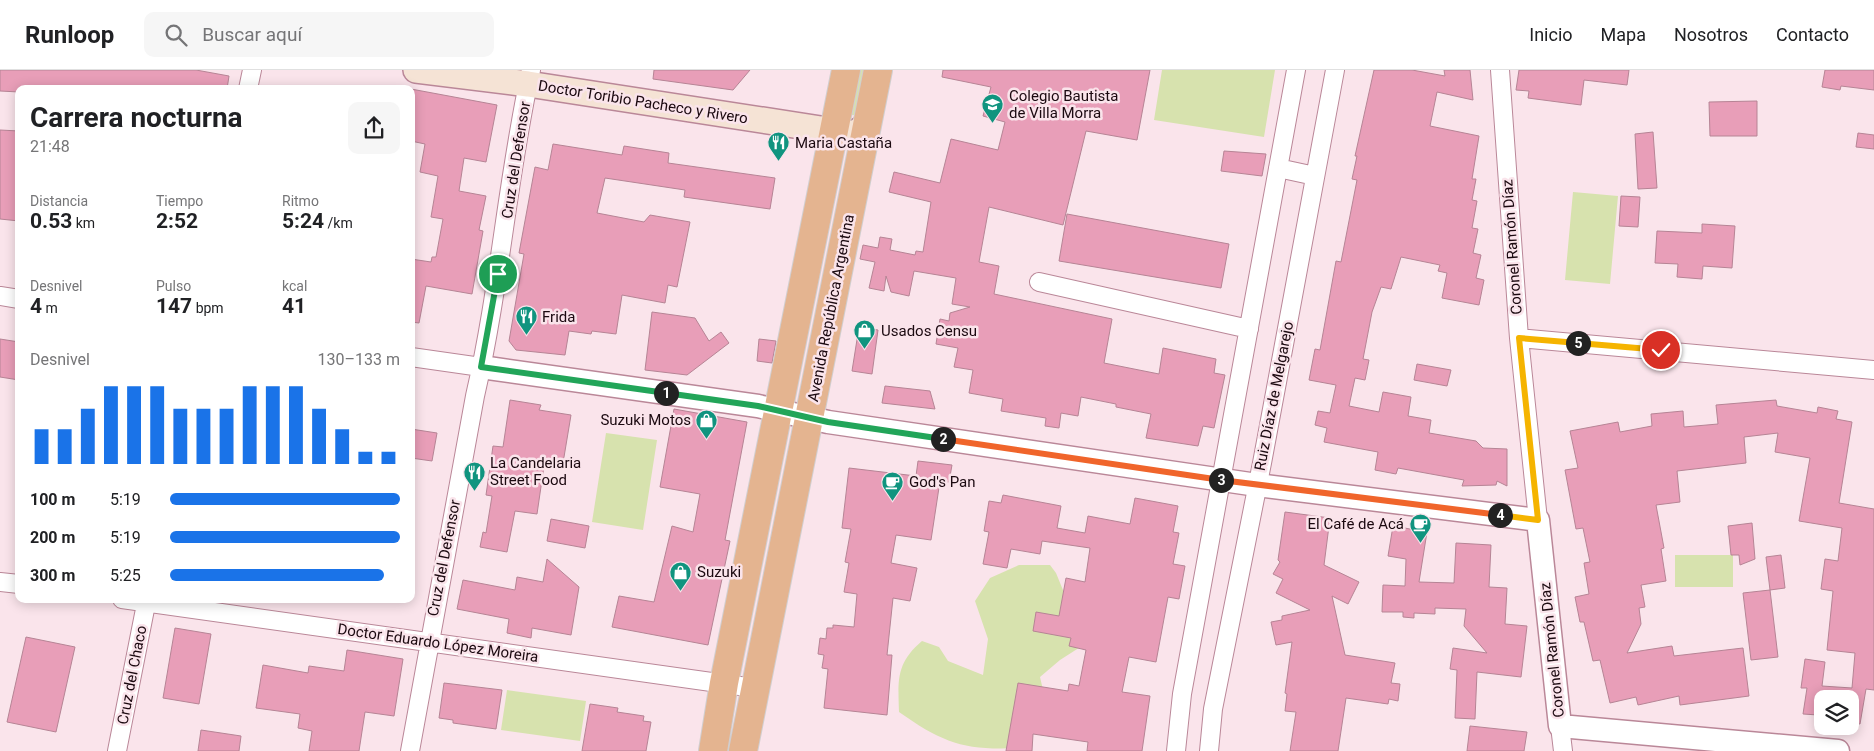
<!DOCTYPE html>
<html lang="es">
<head>
<meta charset="utf-8">
<style>
  body { margin:0; font-family:Roboto,sans-serif; background:#f6f6f6; color:#202124; height:100vh; display:flex; flex-direction:column; font-size:19px; white-space:nowrap }
  * { box-sizing:border-box; margin:0 }
  p { font-size:16px; color:#757577 }
  .icon { flex:none; width:28px; height:28px; fill:none; stroke:currentColor; stroke-width:2; stroke-linecap:round; stroke-linejoin:round }
  .map { position:relative; flex:1; overflow:hidden }
  .sheet { position:absolute; left:15px; top:15px; width:400px; height:518px; display:flex; flex-direction:column; background:#fff; border-radius:10px; box-shadow:0 2px 12px #0003 }
  .sheet>* { flex:none }
  .controls { position:absolute; left:1814px; top:620px; display:grid; gap:10px }
  .controls a { display:grid; place-items:center; width:45px; height:45px; border-radius:10px; background:#fff; box-shadow:0 2px 12px #0003; font-size:25px }
  .pin { position:absolute; display:grid; place-items:center; width:42px; height:42px; color:#fff; margin:-21px; border:2px solid #fff; border-radius:50%; box-shadow:0 1px 5px #0007 }
  .km { position:absolute; width:25px; height:25px; margin:-12px; border-radius:50%; background:#222; color:#fff; font-size:14px; line-height:25px; text-align:center }
  .round { display:grid; place-items:center; flex:none; width:52px; height:52px; border-radius:10px; background:#f6f6f6 }
  .overview { display:flex; align-items:center; justify-content:space-between; height:85px; padding:0 15px }
  h1 { font-size:28px; font-weight:700; line-height:38px }
  .metrics { display:grid; grid-template-columns:repeat(3,1fr); gap:8px; height:85px; padding:5px 15px }
  .metrics div { display:grid; align-content:center }
  .metrics b { font-size:21px; font-weight:700 }
  .metrics small { font-size:14px; font-weight:400 }
  .metrics p { font-size:14px }
  .chart { height:140px; padding:10px 15px }
  .chart p { display:flex; justify-content:space-between }
  .chart svg { width:100%; height:90px; margin-top:5px; stroke:#1a73e8; stroke-width:6 }
  ul { padding:0 15px; list-style:none; font-size:16px }
  li { display:grid; grid-template-columns:80px 60px 1fr; align-items:center; height:38px }
  li i { height:12px; border-radius:6px; background:#1a73e8 }
  header { display:flex; align-items:center; gap:30px; box-sizing:border-box; height:70px; padding:0 25px; background:#fff; border-bottom:1px solid #e0e0e0 }
  header strong { font-size:24px }
  nav { display:flex; gap:28px; margin-inline-start:auto; font-size:18px }
  .search { width:350px; height:45px; background:#f6f6f6; display:flex; align-items:center; gap:12px; box-sizing:border-box; padding:0 18px; border-radius:10px; color:#757577; font-size:19px }
  .map>svg:first-child { display:block }
  .green { fill:#d7e2ae }
  .building { fill:#e89eb8; stroke:#b68495 }
  .lines { fill:none; stroke-linecap:round; stroke-linejoin:round }
  .minor-casing { stroke:#ba8798; stroke-width:20 }
  .tertiary-casing { stroke:#ba8798; stroke-width:25 }
  .secondary-casing { stroke:#ba8798; stroke-width:28 }
  .trunk-casing { stroke:#d1cecf; stroke-width:30 }
  .minor { stroke:#fff; stroke-width:18 }
  .tertiary { stroke:#fff; stroke-width:22 }
  .secondary { stroke:#f5e3d5; stroke-width:25 }
  .trunk { stroke:#e4b490; stroke-width:28 }
  .split-1-casing { stroke:#fff; stroke-width:10 }
  .split-2-casing { stroke:#fff; stroke-width:10 }
  .split-3-casing { stroke:#fff; stroke-width:10 }
  .split-4-casing { stroke:#fff; stroke-width:10 }
  .split-5-casing { stroke:#fff; stroke-width:10 }
  .split-6-casing { stroke:#fff; stroke-width:10 }
  .split-1 { stroke:#22a559; stroke-width:6 }
  .split-2 { stroke:#22a559; stroke-width:6 }
  .split-3 { stroke:#f0652b; stroke-width:6 }
  .split-4 { stroke:#f0652b; stroke-width:6 }
  .split-5 { stroke:#f5b400; stroke-width:6 }
  .split-6 { stroke:#f5b400; stroke-width:6 }
  .labels { text-anchor:middle; stroke-width:5; stroke-linejoin:round; paint-order:stroke }
  .poi-label { font-size:15px; fill:#1b0910; stroke:#fae4eb; text-anchor:start }
  .street-label { font-size:15px; fill:#1b0910; stroke:#fae4eb }
</style>
</head>
<body>
<header>
<strong>Runloop</strong>
<div class="search"><svg class="icon" aria-label="search" viewBox="0 0 24 24"><circle cx="10" cy="10" r="6"/><path d="M15 15l6 6"/></svg>Buscar aquí</div>
<nav><a>Inicio</a><a>Mapa</a><a>Nosotros</a><a>Contacto</a></nav>
</header>
<div class="map">
<svg width="1874" height="681" viewBox="0 0 1874 681">
  <rect width="100%" height="100%" fill="#fae4eb"/>
  <!-- green -->
  <path class="green" d="M 856,0 L 864,0 L 855,45 L 850,45 Z
    M 1162,0 L 1275,0 L 1264,67 L 1154,50 Z
    M 1573,122 L 1618,126 L 1610,214 L 1565,210 Z
    M 606,363 L 657,370 L 643,460 L 592,452 Z
    M 1675,485 L 1733,485 L 1733,517 L 1675,517 Z
    M 1019,495 L 1050,495 L 1056,503 L 1085,574 L 1060,590 L 1040,607 L 1043,620 L 1020,678 C 965,681 943,673 899,642 C 898,610 896,593 922,571 L 939,577 L 948,591 L 983,605 L 988,569 L 975,531 L 990,508 Z
    M 507,620 L 586,631 L 580,671 L 501,660 Z"/>
  <!-- building -->
  <path class="building" d="M 0,0 L 196,0 L 229,6 L 227,19 L 19,19 L 19,22 L 0,21 Z
    M 654,0 L 750,0 L 733,20 L 653,9 Z
    M 943,0 L 1150,0 L 1137,70 L 1086,61 L 1063,155 L 989,137 L 979,192 L 999,196 L 994,224 L 1112,249 L 1104,293 L 1159,304 L 1163,278 L 1216,289 L 1214,303 L 1225,305 L 1214,358 L 1203,356 L 1198,376 L 1146,368 L 1151,344 L 1116,337 L 1116,334 L 1081,327 L 1078,346 L 1061,343 L 1059,358 L 1045,356 L 1046,348 L 1001,341 L 1003,329 L 969,323 L 973,300 L 954,297 L 958,278 L 936,274 L 940,249 L 949,251 L 950,243 L 970,237 L 952,234 L 956,208 L 914,201 L 909,226 L 891,222 L 886,206 L 884,221 L 869,218 L 875,192 L 860,189 L 863,175 L 878,178 L 880,167 L 892,169 L 890,180 L 915,185 L 916,181 L 923,182 L 931,132 L 889,122 L 894,102 L 940,113 L 951,69 L 998,80 L 1005,52 L 983,46 L 991,17 L 942,7 Z
    M 1374,0 L 1412,0 L 1445,6 L 1444,0 L 1470,0 L 1473,30 L 1437,22 L 1430,56 L 1479,66 L 1472,109 L 1476,109 L 1472,130 L 1477,131 L 1472,158 L 1478,159 L 1473,183 L 1481,185 L 1476,208 L 1484,210 L 1479,235 L 1442,228 L 1447,203 L 1438,201 L 1440,195 L 1401,187 L 1391,219 L 1381,217 L 1372,242 L 1363,289 L 1369,290 L 1365,310 L 1355,308 L 1349,336 L 1379,342 L 1383,322 L 1411,327 L 1408,346 L 1431,350 L 1429,363 L 1476,371 L 1483,378 L 1507,379 L 1507,416 L 1497,411 L 1496,415 L 1462,416 L 1464,410 L 1398,398 L 1396,404 L 1375,400 L 1378,382 L 1324,372 L 1327,358 L 1315,355 L 1318,341 L 1330,343 L 1336,315 L 1309,310 L 1315,279 L 1320,280 L 1336,191 L 1341,192 L 1357,110 L 1352,109 L 1357,86 L 1355,86 Z
    M 1519,0 L 1629,0 L 1627,15 L 1584,10 L 1581,35 L 1528,28 L 1529,21 L 1516,20 Z
    M 1825,0 L 1874,0 L 1874,20 L 1841,16 L 1840,20 L 1822,17 Z
    M 411,19 L 497,35 L 486,92 L 464,88 L 459,121 L 486,126 L 479,160 L 483,161 L 472,224 L 426,216 L 419,253 L 411,252 L 411,189 L 431,192 L 432,187 L 436,187 L 443,149 L 431,147 L 438,106 L 420,102 L 425,74 L 411,71 Z
    M 1757,31 L 1757,66 L 1710,66 L 1709,32 Z
    M 0,60 L 19,61 L 19,151 L 0,149 Z
    M 1653,62 L 1657,118 L 1638,119 L 1635,64 Z
    M 1858,63 L 1874,65 L 1874,79 L 1856,77 Z
    M 553,74 L 622,85 L 624,76 L 669,83 L 668,93 L 775,108 L 770,139 L 684,127 L 685,120 L 605,108 L 597,143 L 644,152 L 650,145 L 690,152 L 677,217 L 668,215 L 665,233 L 622,225 L 616,264 L 592,261 L 591,264 L 569,261 L 565,285 L 516,280 L 509,271 L 524,184 L 519,183 L 535,97 L 548,100 Z
    M 1224,81 L 1266,84 L 1262,106 L 1221,101 Z
    M 1621,126 L 1640,127 L 1638,157 L 1619,156 Z
    M 1067,144 L 1229,174 L 1221,218 L 1059,191 Z
    M 1702,154 L 1735,156 L 1732,198 L 1703,196 L 1702,209 L 1677,207 L 1678,194 L 1655,193 L 1657,161 L 1702,163 Z
    M 652,242 L 695,248 L 709,271 L 721,262 L 729,273 L 687,305 L 645,300 Z
    M 859,257 L 878,260 L 872,304 L 852,301 Z
    M 0,269 L 19,272 L 19,310 L 0,307 Z
    M 759,269 L 776,271 L 772,293 L 757,291 Z
    M 1417,294 L 1451,300 L 1447,316 L 1414,310 Z
    M 885,316 L 930,321 L 935,339 L 882,333 Z
    M 510,330 L 541,335 L 539,340 L 571,345 L 562,399 L 544,396 L 537,444 L 515,441 L 507,482 L 480,477 L 483,462 L 486,463 L 492,426 L 486,425 L 493,376 L 503,377 Z
    M 1776,330 L 1777,336 L 1817,343 L 1818,337 L 1838,341 L 1836,349 L 1852,352 L 1839,433 L 1874,439 L 1874,620 L 1866,619 L 1860,654 L 1850,653 L 1850,629 L 1822,629 L 1822,649 L 1817,648 L 1818,645 L 1803,644 L 1807,618 L 1801,618 L 1805,589 L 1825,592 L 1822,616 L 1852,618 L 1855,583 L 1827,580 L 1833,521 L 1821,519 L 1825,489 L 1838,491 L 1842,458 L 1799,451 L 1810,388 L 1775,382 L 1778,363 L 1744,367 L 1746,393 L 1677,401 L 1680,432 L 1656,435 L 1664,478 L 1661,479 L 1666,511 L 1641,515 L 1645,537 L 1639,538 L 1641,554 L 1627,583 L 1672,576 L 1674,586 L 1743,578 L 1749,626 L 1680,635 L 1679,626 L 1638,635 L 1636,627 L 1610,633 L 1600,590 L 1593,591 L 1584,552 L 1580,552 L 1575,527 L 1589,524 L 1584,493 L 1590,492 L 1583,458 L 1576,459 L 1565,400 L 1578,398 L 1570,361 L 1618,352 L 1620,362 L 1652,356 L 1651,344 L 1683,341 L 1684,357 L 1718,354 L 1716,335 Z
    M 674,339 L 747,352 L 725,470 L 730,471 L 708,575 L 612,557 L 619,526 L 654,532 L 672,456 L 693,462 L 700,424 L 660,417 Z
    M 411,359 L 437,363 L 432,391 L 411,388 Z
    M 918,391 L 952,395 L 949,412 L 940,411 L 931,470 L 896,465 L 891,493 L 917,498 L 910,531 L 893,528 L 887,585 L 892,585 L 887,645 L 824,638 L 828,599 L 822,598 L 824,585 L 818,584 L 820,568 L 826,569 L 827,558 L 833,558 L 833,555 L 854,557 L 857,524 L 844,522 L 849,493 L 845,492 L 851,459 L 842,458 L 849,398 L 916,406 Z
    M 1003,425 L 1061,436 L 1057,458 L 1085,463 L 1088,446 L 1130,454 L 1135,428 L 1178,436 L 1173,462 L 1179,463 L 1173,494 L 1185,496 L 1179,529 L 1168,527 L 1156,592 L 1129,587 L 1122,622 L 1150,626 L 1142,681 L 1087,681 L 1088,672 L 1033,664 L 1032,681 L 1006,681 L 1018,613 L 1068,621 L 1069,614 L 1079,616 L 1086,580 L 1069,576 L 1071,568 L 1033,561 L 1036,542 L 1059,546 L 1066,508 L 1085,512 L 1090,478 L 1042,471 L 1040,484 L 1011,479 L 1007,498 L 983,494 L 989,462 L 984,461 L 989,431 L 1001,433 Z
    M 1285,442 L 1330,448 L 1324,495 L 1359,512 L 1348,534 L 1332,526 L 1345,585 L 1395,593 L 1391,613 L 1400,614 L 1398,631 L 1389,629 L 1388,634 L 1346,628 L 1338,681 L 1290,681 L 1296,642 L 1285,641 L 1287,624 L 1285,623 L 1292,572 L 1276,575 L 1271,552 L 1282,550 L 1282,546 L 1310,540 L 1276,523 L 1283,509 L 1273,504 L 1280,492 L 1278,490 Z
    M 551,449 L 589,456 L 585,478 L 547,471 Z
    M 1752,453 L 1755,489 L 1740,495 L 1739,485 L 1731,485 L 1728,456 Z
    M 1393,456 L 1427,462 L 1419,512 L 1454,513 L 1456,473 L 1491,475 L 1489,517 L 1507,518 L 1505,554 L 1527,556 L 1521,607 L 1477,602 L 1475,649 L 1455,648 L 1457,600 L 1450,599 L 1453,578 L 1487,583 L 1464,556 L 1466,539 L 1435,538 L 1435,544 L 1414,543 L 1414,548 L 1403,547 L 1403,542 L 1382,542 L 1383,515 L 1405,516 L 1406,489 L 1388,486 Z
    M 1781,485 L 1785,518 L 1770,520 L 1766,487 Z
    M 547,489 L 579,517 L 571,565 L 532,558 L 531,568 L 507,563 L 509,549 L 457,539 L 463,510 L 515,520 L 517,507 L 543,512 Z
    M 1770,520 L 1778,587 L 1751,590 L 1743,523 Z
    M 175,558 L 211,564 L 199,634 L 163,628 Z
    M 26,567 L 75,577 L 56,662 L 7,652 Z
    M 347,580 L 403,589 L 394,646 L 365,642 L 359,681 L 309,681 L 312,661 L 298,658 L 300,644 L 256,638 L 263,595 L 308,603 L 309,596 L 344,601 Z
    M 444,613 L 502,620 L 496,659 L 453,653 L 453,650 L 439,648 Z
    M 590,634 L 618,638 L 617,642 L 644,646 L 643,651 L 651,652 L 646,681 L 582,681 Z
    M 1470,656 L 1527,662 L 1524,681 L 1467,681 Z
    M 201,660 L 241,666 L 239,681 L 198,681 Z"/>
  <g class="lines">
    <defs>
      <path id="minor" d="M 1500,0 L 1519,268 L 1538,450
        M 248,19 L 252,0
        M 1278,98 L 1315,106
        M 1039,212 L 1249,259
        M 0,226 L 19,229
        M 1519,268 L 1874,300
        M 411,287 L 481,297
        M 0,512 L 19,514
        M 122,529 L 754,618
        M 1560,656 L 1563,681
        M 117,681 L 147,529
        M 410,681 L 475,326 C 500,218 507,108 531,0
        M 1176,681 L 1182,624 L 1296,0
        M 1209,681 L 1213,639 L 1262,393 L 1335,0"/>
      <path id="tertiary" d="M 481,297 L 758,336 L 828,352 L 1257,415 L 1538,450 L 1560,656 L 1838,681"/>
      <path id="secondary" d="M 416,0 L 528,14 L 853,64 L 867,56"/>
      <path id="trunk" d="M 713,681 L 724,613 L 846,0
        M 743,681 L 878,0"/>
    </defs>
    <!-- minor casing -->
    <use href="#minor" class="minor-casing"/>
    <!-- tertiary casing -->
    <use href="#tertiary" class="tertiary-casing"/>
    <!-- secondary casing -->
    <use href="#secondary" class="secondary-casing"/>
    <!-- trunk casing -->
    <use href="#trunk" class="trunk-casing"/>
    <!-- minor -->
    <use href="#minor" class="minor"/>
    <!-- tertiary -->
    <use href="#tertiary" class="tertiary"/>
    <!-- secondary -->
    <use href="#secondary" class="secondary"/>
    <!-- trunk -->
    <use href="#trunk" class="trunk"/>
  </g>
  <g class="lines">
    <defs>
      <path id="split-1" d="M 498,204 L 481,297 L 666,323"/>
      <path id="split-2" d="M 666,323 L 758,336 L 828,352 L 943,369"/>
      <path id="split-3" d="M 943,369 L 1221,410"/>
      <path id="split-4" d="M 1221,410 L 1500,445"/>
      <path id="split-5" d="M 1500,445 L 1538,450 L 1519,268 L 1578,273"/>
      <path id="split-6" d="M 1578,273 L 1661,280"/>
    </defs>
    <!-- split-1 casing -->
    <use href="#split-1" class="split-1-casing"/>
    <!-- split-2 casing -->
    <use href="#split-2" class="split-2-casing"/>
    <!-- split-3 casing -->
    <use href="#split-3" class="split-3-casing"/>
    <!-- split-4 casing -->
    <use href="#split-4" class="split-4-casing"/>
    <!-- split-5 casing -->
    <use href="#split-5" class="split-5-casing"/>
    <!-- split-6 casing -->
    <use href="#split-6" class="split-6-casing"/>
    <!-- split-1 -->
    <use href="#split-1" class="split-1"/>
    <!-- split-2 -->
    <use href="#split-2" class="split-2"/>
    <!-- split-3 -->
    <use href="#split-3" class="split-3"/>
    <!-- split-4 -->
    <use href="#split-4" class="split-4"/>
    <!-- split-5 -->
    <use href="#split-5" class="split-5"/>
    <!-- split-6 -->
    <use href="#split-6" class="split-6"/>
  </g>
  <!-- icons -->
  <defs>
    <symbol id="school-pin" viewBox="-11 -11 22 30"><path d="M0 17L-7.5 6A9.5 9.5 0 1 1 7.5 6Z" fill="#10947f" stroke="#fae4eb"/><path d="M0-5L7-2L0 1L-7-2ZM-4 1L0 2.5L4 1V4Q0 6-4 4Z" fill="#fff"/></symbol>
    <symbol id="restaurant-pin" viewBox="-11 -11 22 30"><path d="M0 17L-7.5 6A9.5 9.5 0 1 1 7.5 6Z" fill="#10947f" stroke="#fae4eb"/><path d="M-5-6h1v4h1v-4h1v4h1v-4h1v5L-1.5 .5V6h-2V.5L-5-1ZM5-6V6H3V1.5H1.5Q1.5-4 5-6Z" fill="#fff"/></symbol>
    <symbol id="shop-pin" viewBox="-11 -11 22 30"><path d="M0 17L-7.5 6A9.5 9.5 0 1 1 7.5 6Z" fill="#10947f" stroke="#fae4eb"/><path d="M-5-2.5h2.3a2.7 3.5 0 0 1 5.4 0H5L5.5 6h-11ZM-1.5-2.5h3a1.5 2.3 0 0 0-3 0Z" fill="#fff"/></symbol>
    <symbol id="cafe-pin" viewBox="-11 -11 22 30"><path d="M0 17L-7.5 6A9.5 9.5 0 1 1 7.5 6Z" fill="#10947f" stroke="#fae4eb"/><path d="M-5.5-4.5H6V0H3Q3 3.5 0 3.5H-2.5Q-5.5 3.5-5.5 0ZM3-3.2v2h1.7v-2ZM-6 4.5H4V6H-6Z" fill="#fff"/></symbol>
  </defs>
  <g fill-rule="evenodd">
    <use href="#school-pin" x="980" y="22" width="25" height="34"/>
    <use href="#restaurant-pin" x="766" y="60" width="25" height="34"/>
    <use href="#restaurant-pin" x="514" y="234" width="25" height="34"/>
    <use href="#shop-pin" x="852" y="248" width="25" height="34"/>
    <use href="#shop-pin" x="694" y="338" width="25" height="34"/>
    <use href="#restaurant-pin" x="462" y="390" width="25" height="34"/>
    <use href="#cafe-pin" x="880" y="400" width="25" height="34"/>
    <use href="#cafe-pin" x="1408" y="442" width="25" height="34"/>
    <use href="#shop-pin" x="668" y="490" width="25" height="34"/>
  </g>
  <g class="labels">
    <!-- poi labels -->
    <g class="poi-label">
      <text x="1009" y="31">Colegio Bautista<tspan x="1009" dy="17">de Villa Morra</tspan></text>
      <text x="795" y="78">Maria Castaña</text>
      <text x="542" y="252">Frida</text>
      <text x="881" y="266">Usados Censu</text>
      <text x="691" y="355" text-anchor="end">Suzuki Motos</text>
      <text x="490" y="398">La Candelaria<tspan x="490" dy="17">Street Food</tspan></text>
      <text x="909" y="417">God's Pan</text>
      <text x="1404" y="459" text-anchor="end">El Café de Acá</text>
      <text x="697" y="507">Suzuki</text>
    </g>
    <!-- street labels -->
    <g class="street-label">
      <text transform="translate(643 32) rotate(9)" y="5">Doctor Toribio Pacheco y Rivero</text>
      <text transform="translate(516 90) rotate(-81)" y="5">Cruz del Defensor</text>
      <text transform="translate(1512 177) rotate(-94)" y="5">Coronel Ramón Díaz</text>
      <text transform="translate(831 238) rotate(-79)" y="5">Avenida República Argentina</text>
      <text transform="translate(1274 326) rotate(-79)" y="5">Ruiz Díaz de Melgarejo</text>
      <text transform="translate(444 488) rotate(-79)" y="5">Cruz del Defensor</text>
      <text transform="translate(438 573) rotate(8)" y="5">Doctor Eduardo López Moreira</text>
      <text transform="translate(1552 580) rotate(-96)" y="5">Coronel Ramón Díaz</text>
      <text transform="translate(132 605) rotate(-79)" y="5">Cruz del Chaco</text>
    </g>
  </g>
</svg>
<div class="controls">
<a><svg class="icon" aria-label="layers" viewBox="0 0 24 24"><path d="M12 4l9 5-9 5-9-5zM3 14l9 5 9-5"/></svg></a>
</div>
<div class="pin" style="left:498px;top:204px;background:#1e9e55"><svg class="icon" aria-label="arrive" viewBox="0 0 24 24"><path d="M6 21V4h12l-3 4 3 4H6"/></svg></div>
<div class="pin" style="left:1661px;top:280px;background:#d93025"><svg class="icon" aria-label="check" viewBox="0 0 24 24"><path d="M5 12l5 5 9-10"/></svg></div>
<b class="km" style="left:666px;top:323px">1</b>
<b class="km" style="left:943px;top:369px">2</b>
<b class="km" style="left:1221px;top:410px">3</b>
<b class="km" style="left:1500px;top:445px">4</b>
<b class="km" style="left:1578px;top:273px">5</b>
<section class="sheet">
<div class="overview"><div><h1>Carrera nocturna</h1><p>21:48</p></div><a class="round"><svg class="icon" aria-label="share" viewBox="0 0 24 24"><path d="M12 15V3M7 8l5-5 5 5M5 13v7h14v-7"/></svg></a></div>
<div class="metrics">
<div><p>Distancia</p><b>0.53<small> km</small></b></div>
<div><p>Tiempo</p><b>2:52</b></div>
<div><p>Ritmo</p><b>5:24<small> /km</small></b></div>
</div>
<div class="metrics">
<div><p>Desnivel</p><b>4<small> m</small></b></div>
<div><p>Pulso</p><b>147<small> bpm</small></b></div>
<div><p>kcal</p><b>41</b></div>
</div>
<div class="chart"><p><span>Desnivel</span>130–133 m</p>
<svg viewBox="0 0 160 44" preserveAspectRatio="none"><path d="M5 44V27M15 44V27M25 44V17M35 44V6M45 44V6M55 44V6M65 44V17M75 44V17M85 44V17M95 44V6M105 44V6M115 44V6M125 44V17M135 44V27M145 44V38M155 44V38"/></svg>
</div>
<ul>
<li><b>100 m</b>5:19<i style="width:100%"></i></li>
<li><b>200 m</b>5:19<i style="width:100%"></i></li>
<li><b>300 m</b>5:25<i style="width:93%"></i></li>
</ul>
</section>
</div>
</body>
</html>
